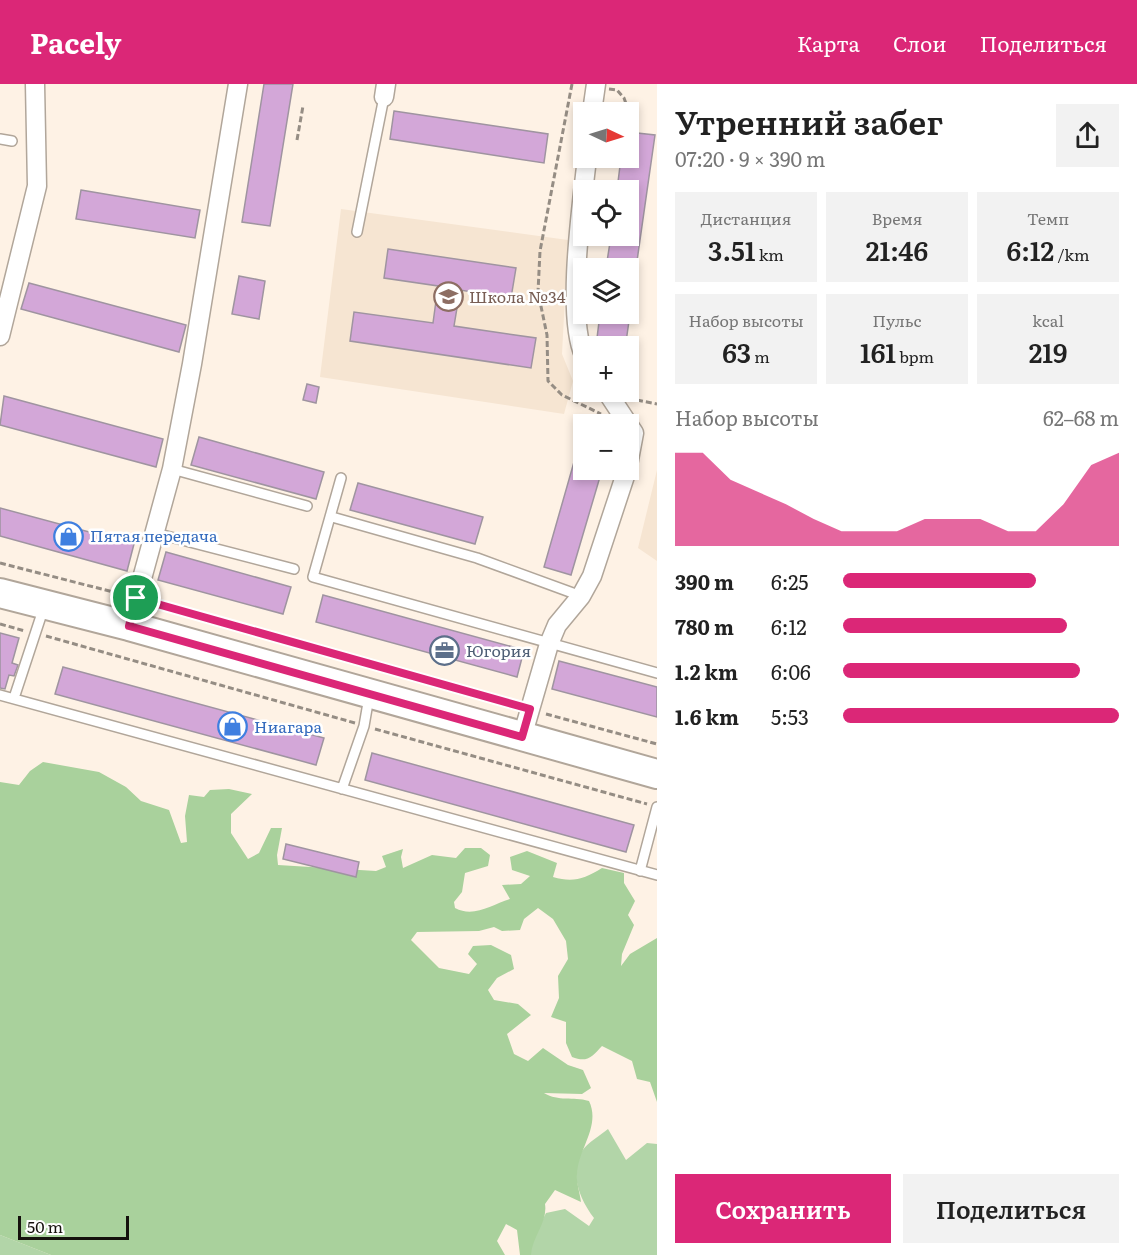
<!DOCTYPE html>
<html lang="ru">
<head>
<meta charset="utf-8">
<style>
  body { margin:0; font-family:Literata,serif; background:#f2f2f2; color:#222; height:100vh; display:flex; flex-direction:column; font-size:22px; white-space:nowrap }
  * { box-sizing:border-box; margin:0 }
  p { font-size:20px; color:#767676 }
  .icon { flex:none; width:33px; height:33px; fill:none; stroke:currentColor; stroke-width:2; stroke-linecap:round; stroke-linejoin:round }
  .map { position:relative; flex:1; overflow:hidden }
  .side { display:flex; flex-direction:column; background:#fff; width:480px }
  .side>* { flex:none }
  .needle { width:39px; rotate:94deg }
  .tools { position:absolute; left:573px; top:18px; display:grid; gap:12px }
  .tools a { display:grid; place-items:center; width:66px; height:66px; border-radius:0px; background:#fff; box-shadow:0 3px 9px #0003; font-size:30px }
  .scale { position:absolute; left:18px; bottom:15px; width:111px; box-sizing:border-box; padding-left:6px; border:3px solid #15110d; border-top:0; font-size:16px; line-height:21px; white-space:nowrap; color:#15110d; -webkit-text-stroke:4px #fff; paint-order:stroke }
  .pin { position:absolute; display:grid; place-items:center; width:51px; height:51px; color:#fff; margin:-26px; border:3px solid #fff; border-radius:50%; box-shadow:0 2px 6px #0007 }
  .round { display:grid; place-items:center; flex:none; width:63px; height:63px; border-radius:0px; background:#f2f2f2 }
  .headline { display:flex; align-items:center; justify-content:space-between; height:102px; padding:0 18px }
  h1 { font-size:33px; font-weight:600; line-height:45px }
  .metrics { display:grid; grid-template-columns:repeat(3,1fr); gap:9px; height:102px; padding:6px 18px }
  .metrics div { display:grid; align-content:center; border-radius:0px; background:#f2f2f2; text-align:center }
  .metrics b { font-size:26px; font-weight:600 }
  .metrics small { font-size:16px; font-weight:400 }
  .metrics p { font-size:16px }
  .chart { height:168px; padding:12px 18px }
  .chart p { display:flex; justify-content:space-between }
  .chart svg { width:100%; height:108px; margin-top:6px; fill:#db2777; opacity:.7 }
  .primary-button { display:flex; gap:12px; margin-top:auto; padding:12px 18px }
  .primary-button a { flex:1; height:69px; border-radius:0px; background:#db2777; color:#fff; font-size:24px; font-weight:600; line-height:69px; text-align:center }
  .primary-button a+a { background:#f2f2f2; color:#222 }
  ul { padding:0 18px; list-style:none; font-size:20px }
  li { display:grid; grid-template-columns:96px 72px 1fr; align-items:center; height:45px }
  li i { height:15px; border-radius:8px; background:#db2777 }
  header { display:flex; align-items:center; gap:36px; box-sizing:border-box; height:84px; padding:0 30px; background:#db2777; color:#fff }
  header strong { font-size:28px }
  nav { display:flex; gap:33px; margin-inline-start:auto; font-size:21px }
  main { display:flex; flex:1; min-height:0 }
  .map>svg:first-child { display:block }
  .built { fill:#f6e5d2 }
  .green { fill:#b2d5a8 }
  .forest { fill:#a9d19c }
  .building { fill:#d3a7d8; stroke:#9f94a0; stroke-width:1.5 }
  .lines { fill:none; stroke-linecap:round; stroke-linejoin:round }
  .lane-casing { stroke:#b1a69a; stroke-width:12 }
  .street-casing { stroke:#b1a69a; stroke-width:21 }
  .primary-casing { stroke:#b1a69a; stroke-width:32 }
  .path { stroke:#958d84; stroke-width:3; stroke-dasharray:6 3; stroke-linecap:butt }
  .lane { stroke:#fff; stroke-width:9 }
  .street { stroke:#fff; stroke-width:18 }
  .primary { stroke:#fff; stroke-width:28 }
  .route-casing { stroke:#fff; stroke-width:12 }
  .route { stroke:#db2777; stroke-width:8 }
  .labels { text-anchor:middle; stroke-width:5; stroke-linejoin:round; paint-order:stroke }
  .education-label { font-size:16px; fill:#785e54; stroke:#fff; text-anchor:start }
  .shop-label { font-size:16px; fill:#366cbe; stroke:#fff; text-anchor:start }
  .service-label { font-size:16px; fill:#4e5e75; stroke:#fff; text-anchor:start }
</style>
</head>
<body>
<header>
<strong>Pacely</strong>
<nav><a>Карта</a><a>Слои</a><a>Поделиться</a></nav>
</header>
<main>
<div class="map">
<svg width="657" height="1171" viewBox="0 0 657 1171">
  <rect width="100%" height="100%" fill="#fef2e5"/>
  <!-- built -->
  <path class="built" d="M 341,125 L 568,156 L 562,270 L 573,297 L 564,330 L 320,293 Z
    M 657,386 L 657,477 L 638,464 Z"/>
  <!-- green -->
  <path class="green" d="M 608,1045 L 626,1076 L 647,1059 L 657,1060 L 657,1171 L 531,1171 L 531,1158 L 546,1129 L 565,1125 L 589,1142 L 594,1134 C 581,1117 568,1089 582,1067 C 587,1059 601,1051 608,1045 Z
    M 0,1151 L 51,1171 L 0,1171 Z"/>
  <!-- forest -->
  <path class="forest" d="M 43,678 L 99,688 L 126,703 L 141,717 L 169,726 L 181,759 L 187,758 L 185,732 L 189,711 L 204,713 L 210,706 L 229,705 L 252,710 L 231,730 L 231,749 L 248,775 L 259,769 L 271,744 L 282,744 L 277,771 L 278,781 L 376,787 L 386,783 L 382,772 L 403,765 L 401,773 L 403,784 L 432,771 L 456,774 L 465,764 L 481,764 L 490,771 L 488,782 L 465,789 L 462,808 L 454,818 L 455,824 C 474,834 491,821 510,815 L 502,801 L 521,800 L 530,792 L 512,786 L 510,773 L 527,767 L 557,779 L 553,793 C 573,799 584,795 602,784 L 624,789 L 624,799 L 635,817 L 628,831 L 634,841 L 622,870 L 621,882 L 630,870 L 657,854 L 657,1018 L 650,998 L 637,995 L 632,977 L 602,962 C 592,973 587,979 572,973 L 566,959 L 566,938 L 551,933 L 559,914 L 558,892 L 568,875 L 566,857 L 553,835 L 538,824 L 524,835 L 520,846 L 502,847 L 494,843 L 479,847 L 417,848 L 411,856 L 439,884 L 469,890 L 477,880 L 468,870 L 473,862 L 491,861 L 511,871 L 514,885 L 497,894 L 488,906 L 494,916 L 518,920 L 531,931 L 507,950 L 514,970 L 528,977 L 543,964 L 568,981 L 583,986 L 591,1004 L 582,1010 L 544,1009 C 559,1018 572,1012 589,1017 C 601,1042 578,1065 577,1090 C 576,1098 580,1109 581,1118 L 555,1106 L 545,1120 C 548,1138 532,1153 531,1171 L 520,1171 L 517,1146 L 506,1140 L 497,1157 L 505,1171 L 51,1171 L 0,1151 L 0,698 L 19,701 L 30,687 Z"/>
  <!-- building -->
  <path class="building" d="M 264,0 L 293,0 L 270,142 L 242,138 Z
    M 394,27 L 548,50 L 544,79 L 390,55 Z
    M 628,48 L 655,51 L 636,184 L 606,184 L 611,152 L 628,152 L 628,106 L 617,106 L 621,74 L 628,74 Z
    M 81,106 L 200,126 L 195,154 L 76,135 Z
    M 388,165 L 516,184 L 511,214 L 460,206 L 454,242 L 536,254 L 531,284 L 350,257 L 354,228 L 433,239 L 438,202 L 384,194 Z
    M 239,192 L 265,197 L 259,235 L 232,230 Z
    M 29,199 L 186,241 L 179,268 L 21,225 Z
    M 600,230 L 630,230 L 626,258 L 597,254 Z
    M 307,300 L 319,303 L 316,319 L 303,316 Z
    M 4,312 L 163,355 L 156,383 L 0,341 Z
    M 199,353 L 324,388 L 316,415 L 191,381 Z
    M 580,357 L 584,357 L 584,386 L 602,386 L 571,491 L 544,483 Z
    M 358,399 L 483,433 L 475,460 L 350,426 Z
    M 0,424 L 134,460 L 127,487 L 0,452 Z
    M 166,468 L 291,503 L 283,530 L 158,496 Z
    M 323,511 L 524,566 L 517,593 L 316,538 Z
    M 0,549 L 19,554 L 12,579 L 18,581 L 14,592 L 9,591 L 5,605 L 0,604 Z
    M 559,577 L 657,603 L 657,633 L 552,605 Z
    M 63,583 L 324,654 L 316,681 L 55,610 Z
    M 372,669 L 634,741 L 626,768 L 365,696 Z
    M 286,760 L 359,778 L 356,793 L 283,775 Z"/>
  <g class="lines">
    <defs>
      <path id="lane" d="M 0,55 L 12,57
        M 357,148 L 384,13
        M 172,385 L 307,422
        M 341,394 L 313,493 L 657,589
        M 332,433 L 477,474 L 581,512
        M 155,449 L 294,485
        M 0,611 L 657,791
        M 14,614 L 44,523
        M 342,705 L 364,642 L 369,613
        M 640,787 L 657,723"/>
      <path id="street" d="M 384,13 L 386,0
        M 592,28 L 596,0
        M 0,252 L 37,102 L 35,0
        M 584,271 C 566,231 582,120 587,74
        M 607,308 L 634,349 L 628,381
        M 129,542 L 172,385 L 192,280 L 238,0
        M 522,653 L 549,560 L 557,541 L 581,512 L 592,492 L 627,386"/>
      <path id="primary" d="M 0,509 L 129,542 L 657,690"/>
    </defs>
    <!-- lane casing -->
    <use href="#lane" class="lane-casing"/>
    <!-- street casing -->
    <use href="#street" class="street-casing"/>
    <!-- primary casing -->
    <use href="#primary" class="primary-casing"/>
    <!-- path -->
    <path class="path" d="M 572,0 L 540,167 L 538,208 L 547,251 L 548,297 L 562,311 L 601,330
      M 609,5 L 617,6 L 624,14 L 634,42
      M 297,56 L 303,22
      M 637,316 L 657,320
      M 0,479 L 121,510
      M 150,518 L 516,622
      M 0,540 L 25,547
      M 46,552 L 355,639
      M 546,630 L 657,660
      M 375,645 L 647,720"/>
    <!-- lane -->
    <use href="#lane" class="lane"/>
    <!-- street -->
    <use href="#street" class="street"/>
    <!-- primary -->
    <use href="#primary" class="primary"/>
  </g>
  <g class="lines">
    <defs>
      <path id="route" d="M 136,514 L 530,625 L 522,653 L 129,542 Z"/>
    </defs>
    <!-- route casing -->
    <use href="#route" class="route-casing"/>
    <!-- route -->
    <use href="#route" class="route"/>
  </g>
  <!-- icons -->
  <defs>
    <symbol id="school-ring" viewBox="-11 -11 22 22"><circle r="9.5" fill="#fff" stroke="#8d6e63" stroke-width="1.5"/><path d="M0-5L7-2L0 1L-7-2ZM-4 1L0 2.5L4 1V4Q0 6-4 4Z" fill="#8d6e63"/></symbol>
    <symbol id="shop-ring" viewBox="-11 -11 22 22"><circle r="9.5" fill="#fff" stroke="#3f7fe0" stroke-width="1.5"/><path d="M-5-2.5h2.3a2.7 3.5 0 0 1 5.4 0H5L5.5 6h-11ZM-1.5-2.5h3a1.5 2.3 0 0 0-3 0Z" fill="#3f7fe0"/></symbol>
    <symbol id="office-ring" viewBox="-11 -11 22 22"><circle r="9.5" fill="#fff" stroke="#5c6f8a" stroke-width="1.5"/><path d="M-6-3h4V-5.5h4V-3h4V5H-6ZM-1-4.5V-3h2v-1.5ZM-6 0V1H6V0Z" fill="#5c6f8a"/></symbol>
  </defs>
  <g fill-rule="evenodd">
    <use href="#school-ring" x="432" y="196" width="33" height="33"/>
    <use href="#shop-ring" x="52" y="436" width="33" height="33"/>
    <use href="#office-ring" x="428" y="550" width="33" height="33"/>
    <use href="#shop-ring" x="216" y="626" width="33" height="33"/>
  </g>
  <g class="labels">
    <!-- education labels -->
    <g class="education-label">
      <text x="469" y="219">Школа №34</text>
    </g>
    <!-- shop labels -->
    <g class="shop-label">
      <text x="90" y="458">Пятая передача</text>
      <text x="254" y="649">Ниагара</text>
    </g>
    <!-- service labels -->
    <g class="service-label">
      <text x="466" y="573">Югория</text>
    </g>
  </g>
</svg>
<div class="tools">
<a><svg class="needle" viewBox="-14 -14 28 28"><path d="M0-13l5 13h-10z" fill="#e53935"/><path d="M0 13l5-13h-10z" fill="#767676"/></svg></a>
<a><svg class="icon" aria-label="locate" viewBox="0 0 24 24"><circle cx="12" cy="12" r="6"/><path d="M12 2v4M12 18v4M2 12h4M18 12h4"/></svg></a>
<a><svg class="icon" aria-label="layers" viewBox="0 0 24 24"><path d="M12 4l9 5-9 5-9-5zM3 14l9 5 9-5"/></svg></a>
<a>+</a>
<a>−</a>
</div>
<div class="scale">50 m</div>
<div class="pin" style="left:136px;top:514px;background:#1e9e55"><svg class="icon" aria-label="arrive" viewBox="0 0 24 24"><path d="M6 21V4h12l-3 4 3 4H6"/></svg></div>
</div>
<section class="side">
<div class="headline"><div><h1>Утренний забег</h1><p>07:20 · 9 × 390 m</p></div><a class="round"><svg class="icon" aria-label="share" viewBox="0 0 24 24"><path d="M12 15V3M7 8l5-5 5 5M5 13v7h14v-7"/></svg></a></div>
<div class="metrics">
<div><p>Дистанция</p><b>3.51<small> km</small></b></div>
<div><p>Время</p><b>21:46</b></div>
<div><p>Темп</p><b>6:12<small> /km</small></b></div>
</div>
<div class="metrics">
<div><p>Набор высоты</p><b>63<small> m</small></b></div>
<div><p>Пульс</p><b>161<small> bpm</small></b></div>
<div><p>kcal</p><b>219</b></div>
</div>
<div class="chart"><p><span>Набор высоты</span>62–68 m</p>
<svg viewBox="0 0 160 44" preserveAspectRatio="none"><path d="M0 44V6L10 6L20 17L30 22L40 27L50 33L60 38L70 38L80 38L90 33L100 33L110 33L120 38L130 38L140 27L150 11L160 6V44z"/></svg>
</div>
<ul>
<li><b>390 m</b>6:25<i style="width:70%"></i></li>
<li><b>780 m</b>6:12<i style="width:81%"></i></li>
<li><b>1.2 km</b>6:06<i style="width:86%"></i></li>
<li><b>1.6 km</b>5:53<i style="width:100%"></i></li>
</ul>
<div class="primary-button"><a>Сохранить</a><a>Поделиться</a></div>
</section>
</main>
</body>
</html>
